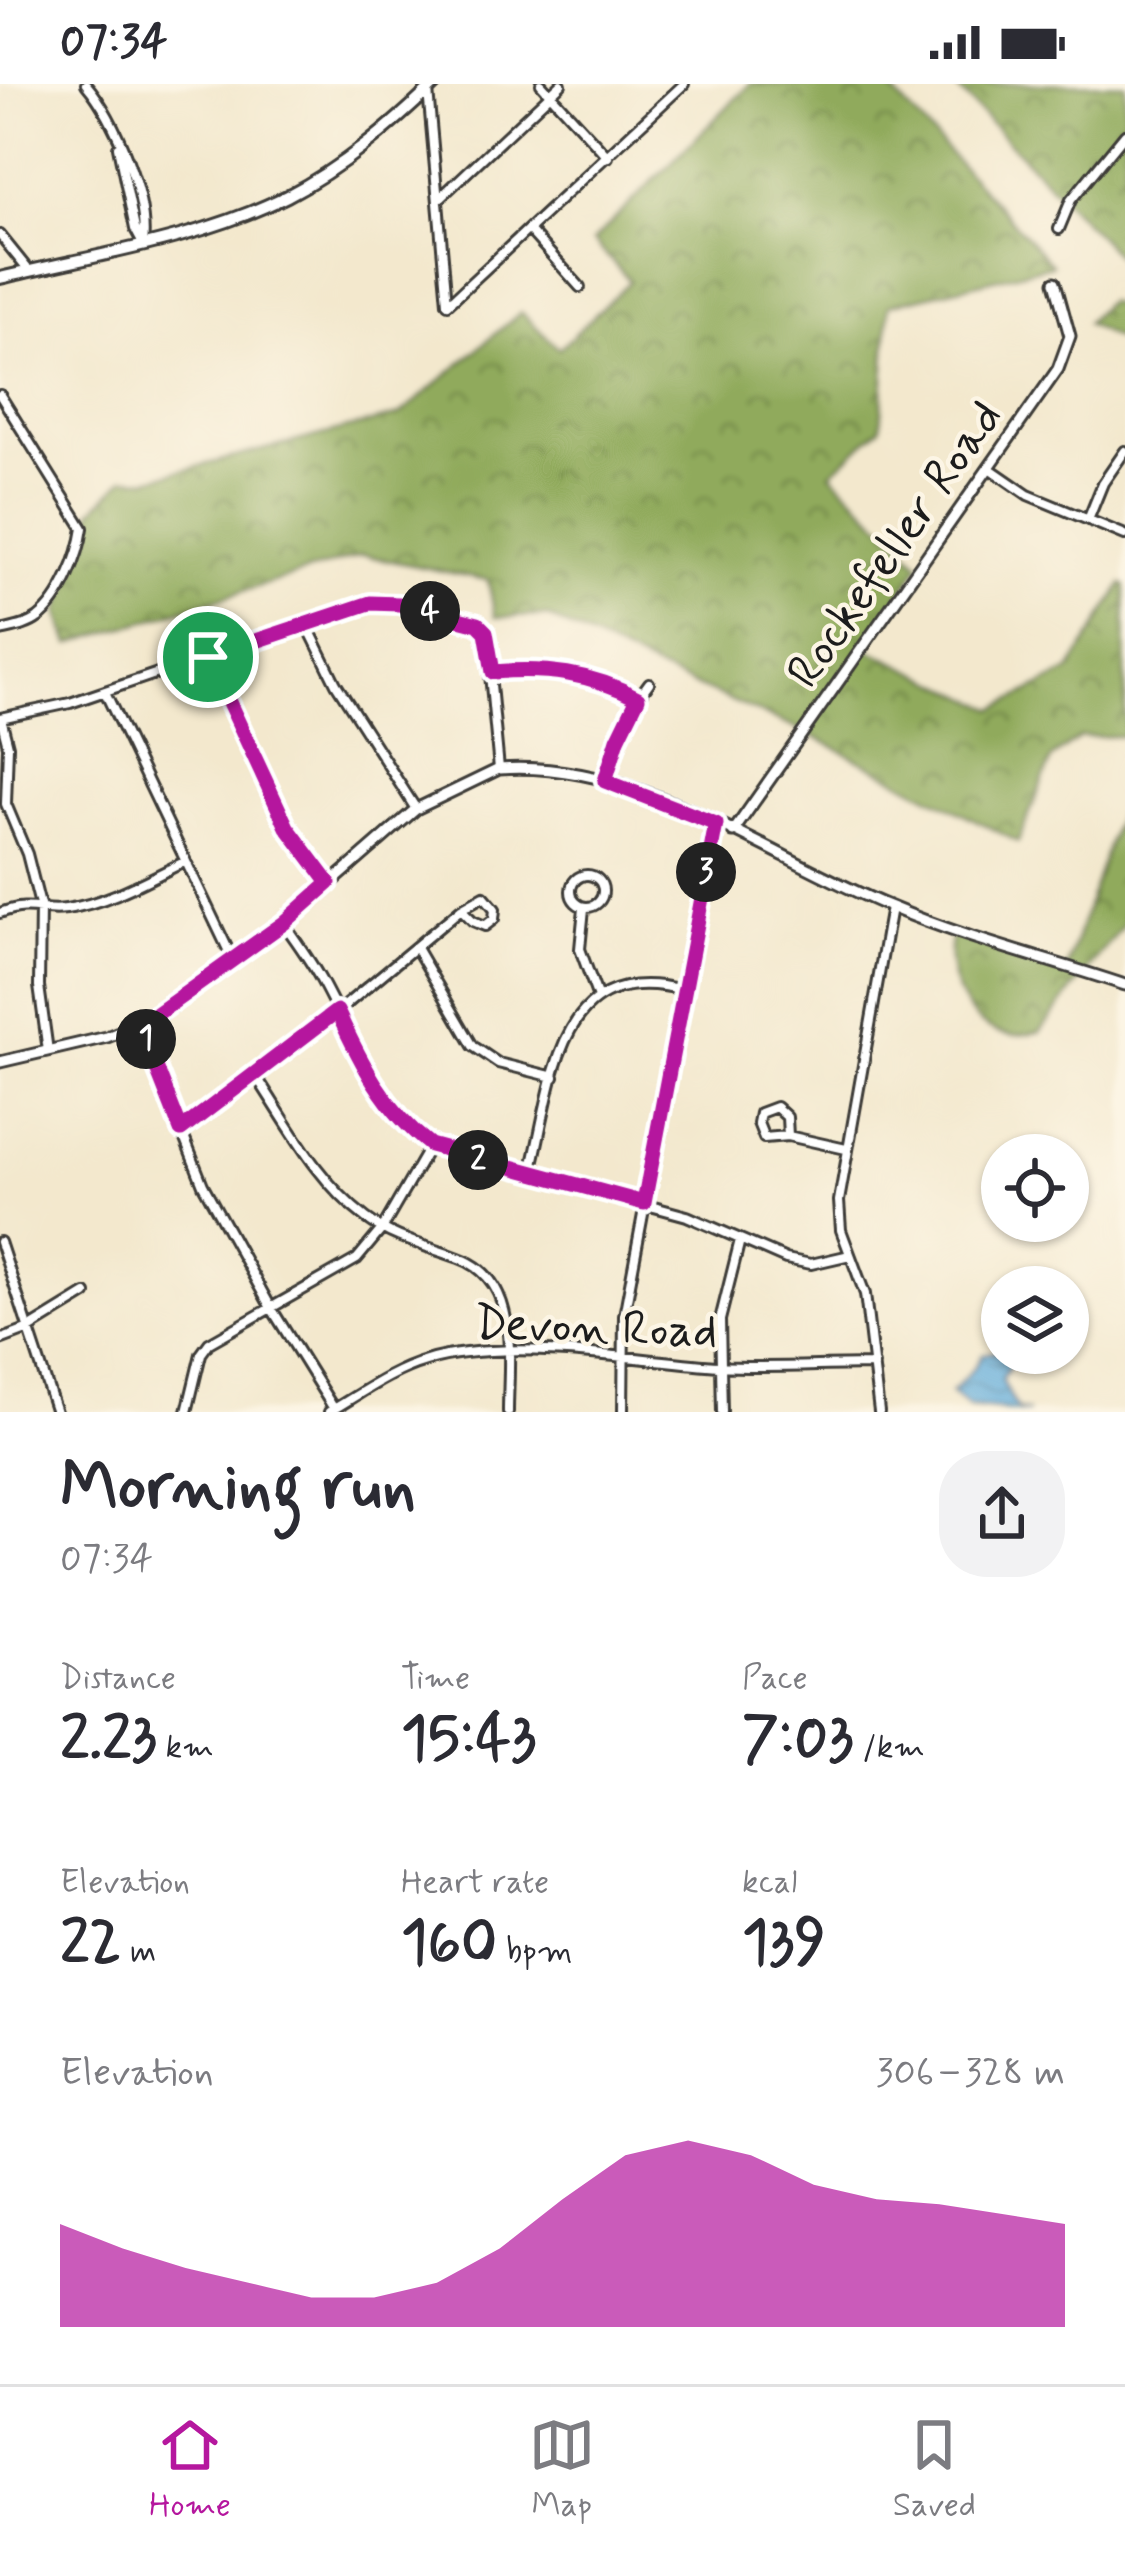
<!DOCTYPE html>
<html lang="en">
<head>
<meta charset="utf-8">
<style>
  body { margin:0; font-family:Mynerve,sans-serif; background:#f2f2f3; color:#2b2b33; height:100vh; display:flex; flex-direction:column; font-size:45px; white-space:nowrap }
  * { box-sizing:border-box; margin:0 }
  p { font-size:39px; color:#7c7c81 }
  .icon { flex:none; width:66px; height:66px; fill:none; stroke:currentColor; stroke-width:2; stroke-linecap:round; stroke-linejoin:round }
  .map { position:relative; height:1328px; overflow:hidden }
  .sheet { display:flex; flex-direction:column; background:#fff; flex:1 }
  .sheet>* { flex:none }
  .buttons { position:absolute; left:981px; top:1050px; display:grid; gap:24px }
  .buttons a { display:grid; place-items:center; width:108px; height:108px; border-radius:50%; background:#fff; box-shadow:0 3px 9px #0004; font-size:60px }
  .pin { position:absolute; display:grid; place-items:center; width:102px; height:102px; color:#fff; margin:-51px; border:6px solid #fff; border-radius:50%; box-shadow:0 3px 12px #0007 }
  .km { position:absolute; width:60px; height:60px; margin:-30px; border-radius:50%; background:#222; color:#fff; font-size:33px; line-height:60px; text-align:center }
  .round { display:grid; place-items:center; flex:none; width:126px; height:126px; border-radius:48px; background:#f2f2f3 }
  .head { display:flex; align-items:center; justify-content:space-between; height:204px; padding:0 60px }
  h1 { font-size:66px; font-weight:700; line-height:90px }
  .metrics { display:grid; grid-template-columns:repeat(3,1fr); gap:18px; height:204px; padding:12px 60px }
  .metrics div { display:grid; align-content:center }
  .metrics b { font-size:60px; font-weight:700 }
  .metrics small { font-size:33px; font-weight:400 }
  .metrics p { font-size:33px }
  .chart { height:336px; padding:24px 60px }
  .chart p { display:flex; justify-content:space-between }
  .chart svg { width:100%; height:216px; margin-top:12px; fill:#b5179e; opacity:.7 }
  .status { display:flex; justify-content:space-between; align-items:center; height:84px; padding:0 60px; background:#fff; direction:ltr }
  .status svg { height:33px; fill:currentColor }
  .menu { display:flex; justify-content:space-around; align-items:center; height:168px; border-top:3px solid #e1e1e2; background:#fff; font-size:33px; color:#7c7c81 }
  .menu a { display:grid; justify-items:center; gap:6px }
  .menu .current { color:#b5179e }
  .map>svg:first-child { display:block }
  .forest { fill:url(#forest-crowns); stroke:#56633c; stroke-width:3 }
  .water { fill:url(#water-waves); stroke:#40647c; stroke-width:3 }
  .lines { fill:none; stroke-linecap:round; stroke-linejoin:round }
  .minor-casing { stroke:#3c3b37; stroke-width:14 }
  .tertiary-casing { stroke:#3c3b37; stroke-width:15 }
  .primary-casing { stroke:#3c3b37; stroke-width:16 }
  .minor { stroke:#fff; stroke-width:8 }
  .tertiary { stroke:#fff; stroke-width:9 }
  .primary { stroke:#fff; stroke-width:10 }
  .route-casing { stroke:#fff; stroke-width:24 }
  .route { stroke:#b5179e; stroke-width:15 }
  .labels { text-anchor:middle; stroke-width:9; stroke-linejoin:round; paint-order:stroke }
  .street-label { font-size:48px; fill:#1c1c1c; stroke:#fcf5e5 }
</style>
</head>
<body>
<div class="status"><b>07:34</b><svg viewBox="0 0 49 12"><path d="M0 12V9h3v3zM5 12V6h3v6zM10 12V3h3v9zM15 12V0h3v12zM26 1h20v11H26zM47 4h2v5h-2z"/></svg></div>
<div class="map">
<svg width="1125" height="1328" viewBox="0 0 1125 1328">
  <defs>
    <pattern id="forest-crowns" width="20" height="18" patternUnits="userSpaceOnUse" patternTransform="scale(3)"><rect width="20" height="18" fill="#90aa5c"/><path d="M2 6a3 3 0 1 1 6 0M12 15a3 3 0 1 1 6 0" fill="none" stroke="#758a4b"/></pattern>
    <pattern id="water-waves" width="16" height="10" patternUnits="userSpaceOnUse" patternTransform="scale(3)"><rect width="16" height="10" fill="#63addb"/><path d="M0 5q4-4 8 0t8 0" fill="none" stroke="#518cb1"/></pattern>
  </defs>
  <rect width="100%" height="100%" fill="#fcf5e5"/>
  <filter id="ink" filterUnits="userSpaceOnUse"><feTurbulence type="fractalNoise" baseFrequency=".00833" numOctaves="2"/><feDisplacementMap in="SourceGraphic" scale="24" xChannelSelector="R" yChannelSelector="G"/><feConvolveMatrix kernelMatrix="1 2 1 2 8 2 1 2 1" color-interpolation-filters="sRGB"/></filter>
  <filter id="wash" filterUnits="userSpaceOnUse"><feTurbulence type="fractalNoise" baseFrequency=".004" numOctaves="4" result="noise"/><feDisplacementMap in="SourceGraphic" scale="48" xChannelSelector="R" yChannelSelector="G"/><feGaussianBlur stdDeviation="2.7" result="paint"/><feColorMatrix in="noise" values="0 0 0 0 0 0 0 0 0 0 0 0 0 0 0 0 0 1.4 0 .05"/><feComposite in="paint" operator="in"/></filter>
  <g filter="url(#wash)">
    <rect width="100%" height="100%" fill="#f3e8cd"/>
    <!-- forest -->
    <path class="forest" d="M 750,0 L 886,0 L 1052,181 L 889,221 L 881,343 L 831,389 L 920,480 L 865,564 L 995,625 L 1070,587 L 1122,500 L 1125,501 L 1125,652 L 1080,653 L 1052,674 L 1018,758 L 805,648 L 660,587 L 546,532 L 495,533 L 488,496 L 362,471 L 70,560 L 58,528 L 91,451 L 92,427 L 125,394 L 148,395 L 400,331 L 521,228 L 559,265 L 630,197 L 593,157 Z
      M 953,0 L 1125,0 L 1125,180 Z
      M 1107,217 L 1125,225 L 1125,259 L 1086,239 Z
      M 1125,709 L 1125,839 L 1040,948 C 1031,949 1020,952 1011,951 C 966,947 942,890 952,851 L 1065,890 Z"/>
    <!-- water -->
    <path class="water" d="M 1001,1267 L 1012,1277 L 1002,1296 L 1017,1326 L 1029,1328 L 969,1323 L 951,1309 C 956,1303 978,1281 982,1270 Z"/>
  </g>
  <g filter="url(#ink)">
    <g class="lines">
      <defs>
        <path id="minor" d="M 86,0 C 115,34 149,115 143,160
          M 541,0 L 608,73
          M 428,6 L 447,219
          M 118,63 L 135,145 L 142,158
          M 441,113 L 561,0
          M 1059,145 L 1071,116 L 1125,50
          M 530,147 L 580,203
          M 0,151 L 29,187
          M 448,220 L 684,0
          M 0,311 L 83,444 C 79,472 62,516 38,534 C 28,542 13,544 0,547
          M 989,384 L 1028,411 L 1125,451
          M 1088,436 L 1103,399 L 1125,367
          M 306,539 L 336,600 L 416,725
          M 209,573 L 287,743 L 330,799
          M 493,588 C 546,583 590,590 638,614
          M 105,608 L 233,876
          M 0,634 L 70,619 L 346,525 L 370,519 L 399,520 L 478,540 L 486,548 L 499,685
          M 1,634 L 8,662 L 6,720 L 27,770 L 40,821 L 39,902 L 48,967
          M 605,697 L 633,621 L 649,599
          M571 807a16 16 0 1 1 32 0a16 16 0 1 1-32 0Z
          M 484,812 L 495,825 L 494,835 L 485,842 L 473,837 L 461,825 Z
          M 584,824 L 580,865 L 597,911
          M 0,829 C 33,817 40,829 66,825 C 107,819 147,796 184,778
          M 284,840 C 297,858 310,876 321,896 C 354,956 374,1017 430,1062 L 687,1132 L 786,1175 L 811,1180 L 850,1171
          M 416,864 L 473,962 L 498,979 L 554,993
          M 140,942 L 203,1101 L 270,1222 L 334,1325
          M 254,989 C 289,1041 315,1095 366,1134 C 394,1155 427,1162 459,1174 C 521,1196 508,1275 508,1328
          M 776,1023 L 787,1033 L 788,1052 L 764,1054 L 758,1039 L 760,1029 Z
          M 181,1046 L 324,939 L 461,825
          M 788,1052 L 846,1065
          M 531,1088 C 554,997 556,874 683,906
          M 0,1158 L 56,1328
          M 0,1256 L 29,1245 L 86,1210
          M 187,1328 L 201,1270 L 209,1259 L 357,1175 L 382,1145 L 430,1062
          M 329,1328 C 360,1310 391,1287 426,1277 C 504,1253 635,1276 718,1282 C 769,1285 822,1281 874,1281
          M 623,1328 L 624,1232 L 716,740
          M 722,1328 L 720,1236 L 740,1156
          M 879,1328 L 865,1210 L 841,1146 L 839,1117 L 891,823"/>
        <path id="tertiary" d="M 733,748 L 1058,285 L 1070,252 L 1055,198
          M 0,978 L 107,953 L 160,931 L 284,840 L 416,725 L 499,685 C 640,675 767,772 891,823 C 966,855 1048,875 1125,901"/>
        <path id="primary" d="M 0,194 C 95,171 199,156 287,112 C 343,83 390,43 435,0"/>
      </defs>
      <!-- minor casing -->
      <use href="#minor" class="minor-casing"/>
      <!-- tertiary casing -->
      <use href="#tertiary" class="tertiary-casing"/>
      <!-- primary casing -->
      <use href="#primary" class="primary-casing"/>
      <!-- minor -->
      <use href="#minor" class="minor"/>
      <!-- tertiary -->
      <use href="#tertiary" class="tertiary"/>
      <!-- primary -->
      <use href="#primary" class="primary"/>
    </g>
  </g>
  <g class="lines" filter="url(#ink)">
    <defs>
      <path id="route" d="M 370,519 L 399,520 L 478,540 L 486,548 L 493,588 C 545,583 591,589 638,614 L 618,655 L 605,697 L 716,740 L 644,1119 L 430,1061 C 384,1025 361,979 337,927 L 181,1046 L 140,942 L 284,839 L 329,799 L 287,743 L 208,573 Z"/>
    </defs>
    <!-- route casing -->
    <use href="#route" class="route-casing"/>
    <!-- route -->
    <use href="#route" class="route"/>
  </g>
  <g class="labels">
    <!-- street labels -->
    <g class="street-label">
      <text transform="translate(893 459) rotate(-55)" y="17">Rockefeller Road</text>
      <text transform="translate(596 1241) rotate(2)" y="17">Devon Road</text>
    </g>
  </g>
</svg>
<div class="buttons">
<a><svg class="icon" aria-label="locate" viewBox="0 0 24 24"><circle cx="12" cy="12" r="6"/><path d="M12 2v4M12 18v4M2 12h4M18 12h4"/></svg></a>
<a><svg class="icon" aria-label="layers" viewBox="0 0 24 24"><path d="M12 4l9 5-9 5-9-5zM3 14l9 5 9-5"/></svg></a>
</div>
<div class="pin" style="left:208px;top:573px;background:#1e9e55"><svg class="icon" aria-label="arrive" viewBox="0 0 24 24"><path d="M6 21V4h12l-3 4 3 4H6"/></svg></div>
<b class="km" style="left:146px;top:955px">1</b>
<b class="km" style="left:478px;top:1076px">2</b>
<b class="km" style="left:706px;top:788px">3</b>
<b class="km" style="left:430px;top:527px">4</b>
</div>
<section class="sheet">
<div class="head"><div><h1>Morning run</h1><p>07:34</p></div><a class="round"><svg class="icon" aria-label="share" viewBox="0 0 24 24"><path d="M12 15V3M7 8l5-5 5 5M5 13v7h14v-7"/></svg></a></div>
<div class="metrics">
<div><p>Distance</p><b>2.23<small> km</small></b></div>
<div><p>Time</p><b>15:43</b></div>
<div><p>Pace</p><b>7:03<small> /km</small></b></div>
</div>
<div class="metrics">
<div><p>Elevation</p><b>22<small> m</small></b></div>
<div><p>Heart rate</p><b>160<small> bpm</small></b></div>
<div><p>kcal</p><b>139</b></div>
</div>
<div class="chart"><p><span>Elevation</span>306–328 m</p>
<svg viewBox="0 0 160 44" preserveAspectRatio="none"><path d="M0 44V23L10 28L20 32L30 35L40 38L50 38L60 35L70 28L80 18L90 9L100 6L110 9L120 15L130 18L140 19L150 21L160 23V44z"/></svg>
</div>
</section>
<nav class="menu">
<a class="current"><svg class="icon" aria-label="home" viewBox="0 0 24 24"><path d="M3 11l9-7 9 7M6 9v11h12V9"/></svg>Home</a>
<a><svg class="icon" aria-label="map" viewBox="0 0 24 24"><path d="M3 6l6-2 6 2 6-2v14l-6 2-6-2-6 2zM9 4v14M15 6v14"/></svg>Map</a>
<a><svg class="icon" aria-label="saved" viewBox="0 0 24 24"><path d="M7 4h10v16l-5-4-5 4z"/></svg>Saved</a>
</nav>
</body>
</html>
